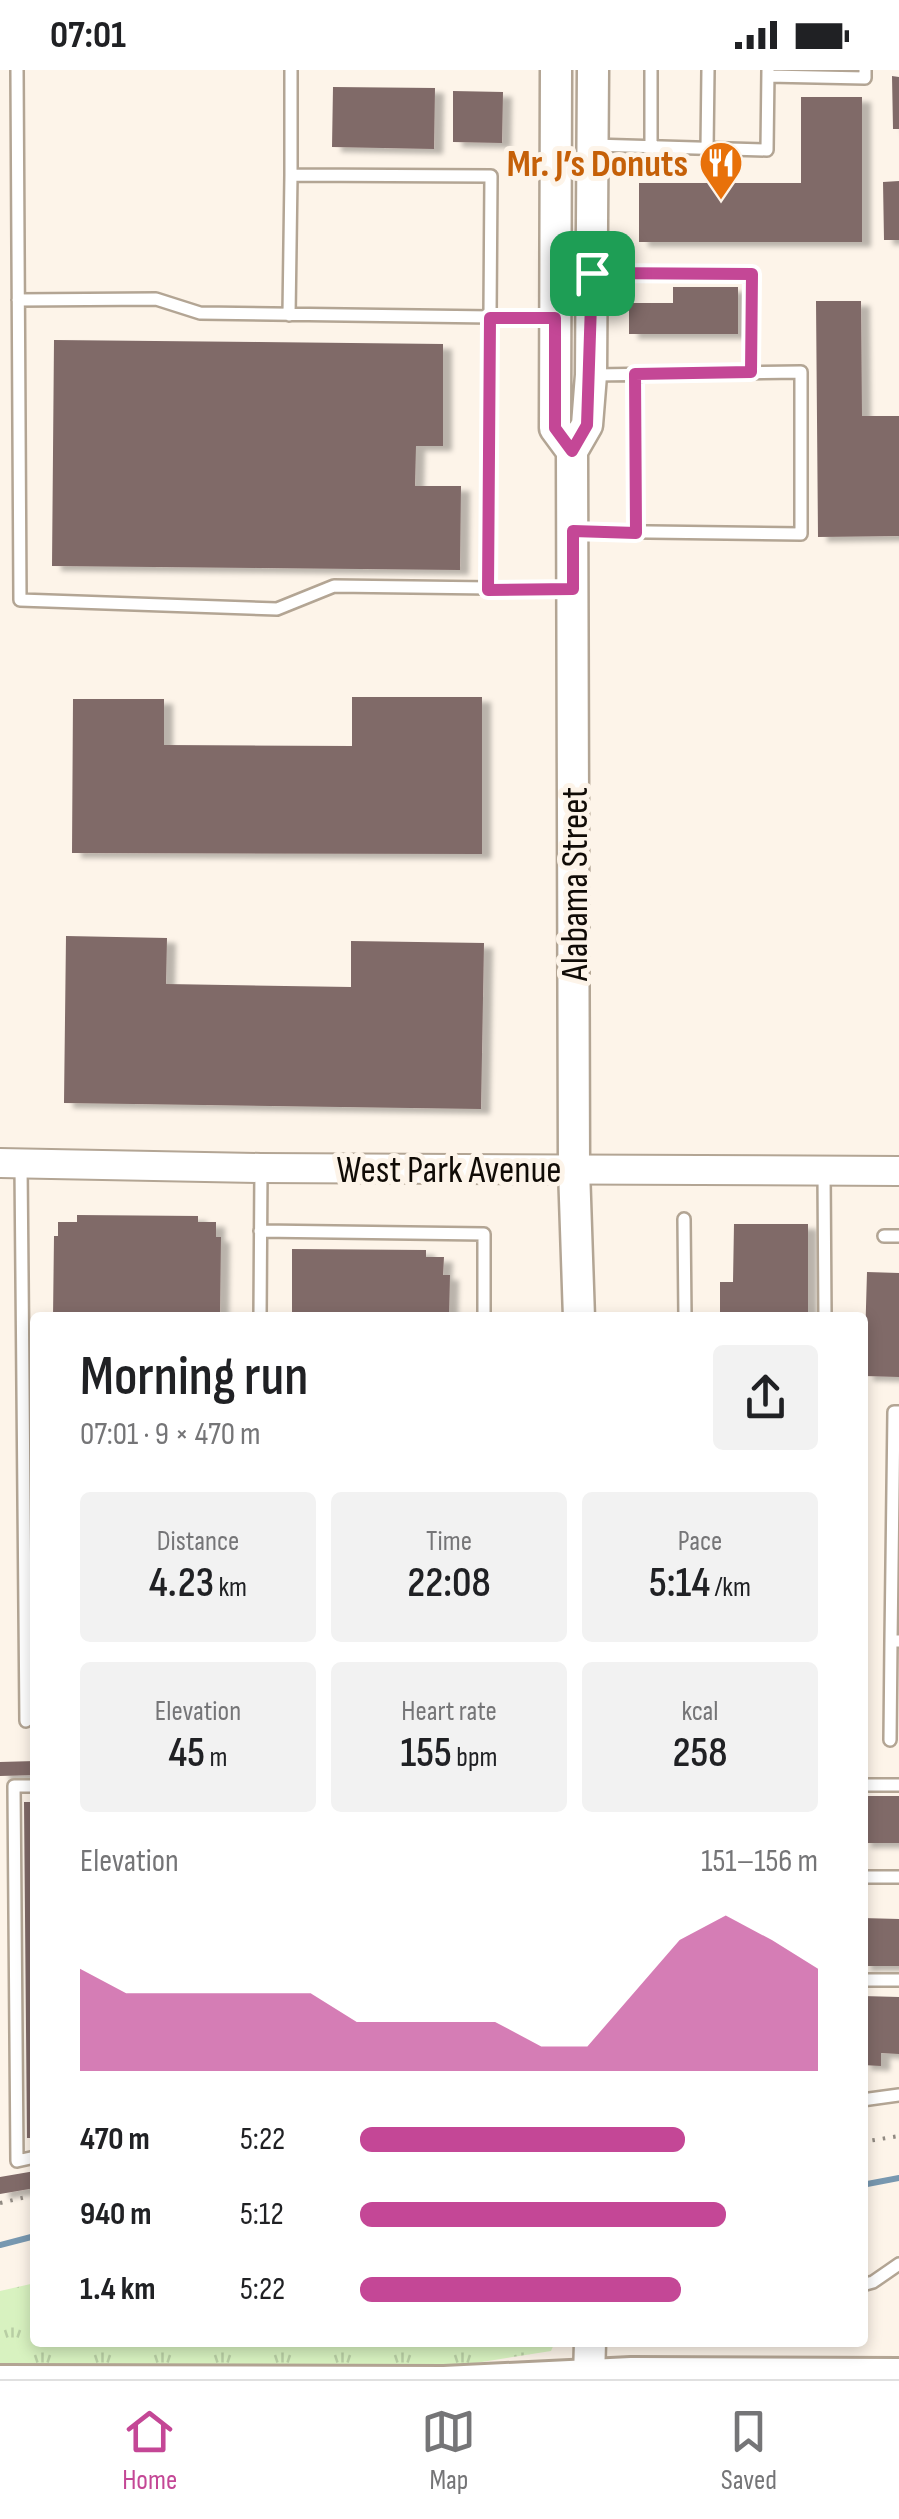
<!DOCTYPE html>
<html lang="en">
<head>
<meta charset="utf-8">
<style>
  body { margin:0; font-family:"Sofia Sans Condensed",sans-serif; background:#f2f2f2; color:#202124; height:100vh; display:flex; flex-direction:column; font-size:38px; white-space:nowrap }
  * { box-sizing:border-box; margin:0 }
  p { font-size:32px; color:#757577 }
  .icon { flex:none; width:55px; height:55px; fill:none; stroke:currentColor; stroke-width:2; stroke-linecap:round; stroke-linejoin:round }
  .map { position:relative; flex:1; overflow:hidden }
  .drawer { position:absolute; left:30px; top:1242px; width:838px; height:1035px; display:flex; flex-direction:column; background:#fff; border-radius:10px; box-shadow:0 5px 15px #0003 }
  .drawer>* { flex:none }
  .pin { position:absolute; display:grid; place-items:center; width:85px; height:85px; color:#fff; margin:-42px; border-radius:20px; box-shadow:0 5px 15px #0006 }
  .round { display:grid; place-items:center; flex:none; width:105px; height:105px; border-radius:10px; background:#f2f2f2 }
  .summary { display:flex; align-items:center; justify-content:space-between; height:170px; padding:0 50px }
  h1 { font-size:55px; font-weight:600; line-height:75px }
  .stats { display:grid; grid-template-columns:repeat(3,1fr); gap:15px; height:170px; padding:10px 50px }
  .stats div { display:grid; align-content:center; border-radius:10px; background:#f2f2f2; text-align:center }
  .stats b { font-size:42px; font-weight:600 }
  .stats small { font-size:28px; font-weight:400 }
  .stats p { font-size:28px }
  .chart { height:280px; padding:20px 50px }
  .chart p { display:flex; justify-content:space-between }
  .chart svg { width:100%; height:180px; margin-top:10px; fill:#c44796; opacity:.7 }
  ul { padding:0 50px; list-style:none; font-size:32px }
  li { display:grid; grid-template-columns:160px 120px 1fr; align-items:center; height:75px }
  li i { height:25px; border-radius:12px; background:#c44796 }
  .status { display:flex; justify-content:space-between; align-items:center; height:70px; padding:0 50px; background:#fff; direction:ltr }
  .status svg { height:28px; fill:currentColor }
  .tab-bar { display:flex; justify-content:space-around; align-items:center; height:140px; border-top:2px solid #e0e0e0; background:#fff; font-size:28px; color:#757577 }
  .tab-bar a { display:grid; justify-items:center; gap:5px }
  .tab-bar .active { color:#c44796 }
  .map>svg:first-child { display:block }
  .grass { fill:url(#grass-tufts) }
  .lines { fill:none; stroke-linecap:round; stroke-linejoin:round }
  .stream { stroke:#7898b0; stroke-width:6 }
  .building { fill:#806a68; filter:url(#shadow) }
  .service-casing { stroke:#b3a594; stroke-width:16 }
  .minor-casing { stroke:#b3a594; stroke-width:28 }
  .tertiary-casing { stroke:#b3a594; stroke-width:32 }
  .secondary-casing { stroke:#b3a594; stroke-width:35 }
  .path { stroke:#918a82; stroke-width:4; stroke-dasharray:2.5 8; stroke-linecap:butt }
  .service { stroke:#fff; stroke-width:11 }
  .minor { stroke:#fff; stroke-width:22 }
  .tertiary { stroke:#fff; stroke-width:28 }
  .secondary { stroke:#fff; stroke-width:30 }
  .route-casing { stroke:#fff; stroke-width:20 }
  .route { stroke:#c44796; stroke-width:12 }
  .labels { text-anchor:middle; stroke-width:10; stroke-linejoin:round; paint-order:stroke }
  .food-label { font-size:38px; font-weight:bold; fill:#c56008; stroke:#fdf4e9; text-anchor:end }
  .street-label { font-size:38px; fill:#100b06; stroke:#fdf4e9 }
</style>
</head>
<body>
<div class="status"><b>07:01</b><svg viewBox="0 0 49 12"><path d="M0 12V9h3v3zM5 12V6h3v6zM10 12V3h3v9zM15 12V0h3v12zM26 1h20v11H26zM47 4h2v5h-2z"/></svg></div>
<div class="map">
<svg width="899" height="2309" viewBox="0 0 899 2309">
  <defs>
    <pattern id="grass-tufts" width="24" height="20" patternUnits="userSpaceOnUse" patternTransform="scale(2.5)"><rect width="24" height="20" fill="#d8f2c0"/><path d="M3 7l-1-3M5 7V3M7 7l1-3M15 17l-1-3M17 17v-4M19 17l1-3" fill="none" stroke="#b8cea4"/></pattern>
    <filter id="shadow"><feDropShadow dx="9" dy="5" stdDeviation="2.5" flood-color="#0004"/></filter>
  </defs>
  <rect width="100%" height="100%" fill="#fdf4e9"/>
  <!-- grass -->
  <path class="grass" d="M 35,2213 L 35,2272 L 554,2274 L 551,2281 L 444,2298 L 0,2294 L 0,2221 Z"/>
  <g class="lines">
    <!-- stream -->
    <path class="stream" d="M 862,2115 L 899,2108
      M 0,2175 L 35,2166"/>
  </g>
  <!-- building -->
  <path class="building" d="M 892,6 L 899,7 L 899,59 L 893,59 Z
    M 333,17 L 435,18 L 434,79 L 332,77 Z
    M 453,21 L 503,22 L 502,73 L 453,72 Z
    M 801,27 L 862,27 L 862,172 L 639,172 L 639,113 L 801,113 Z
    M 899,111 L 899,170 L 884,170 L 883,112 Z
    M 673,217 L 738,217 L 738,264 L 629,264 L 629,233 L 673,233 Z
    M 816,231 L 861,231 L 862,346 L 899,346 L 899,466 L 818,467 Z
    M 54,270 L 443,274 L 443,376 L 416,376 L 415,416 L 461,416 L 460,500 L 52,496 Z
    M 352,627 L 482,627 L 482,784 L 72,783 L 73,629 L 164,629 L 164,675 L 352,676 Z
    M 66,866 L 167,868 L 166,914 L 351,917 L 351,871 L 484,873 L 481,1039 L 64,1033 Z
    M 77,1145 L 198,1146 L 198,1152 L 216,1152 L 216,1167 L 221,1167 L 220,1248 L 53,1248 L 54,1166 L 58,1166 L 58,1152 L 77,1152 Z
    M 734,1154 L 808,1154 L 808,1248 L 720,1248 L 720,1212 L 733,1212 Z
    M 292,1179 L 426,1180 L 426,1187 L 444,1187 L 443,1205 L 450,1205 L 449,1248 L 292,1248 Z
    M 867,1202 L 899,1203 L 899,1307 L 864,1306 Z
    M 35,1691 L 35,1705 L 0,1706 L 0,1692 Z
    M 862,1726 L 899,1726 L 899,1773 L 862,1773 Z
    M 24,1732 L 35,1732 L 35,2068 L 27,2068 Z
    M 862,1848 L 899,1849 L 899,1896 L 862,1896 Z
    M 862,1926 L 899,1927 L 899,1984 L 881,1983 L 881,1996 L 862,1995 Z
    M 35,2101 L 35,2118 L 0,2124 L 0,2107 Z"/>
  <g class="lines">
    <defs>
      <path id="service" d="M 17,0 L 20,530 L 277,539 L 334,516 L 571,519
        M 291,0 L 291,105 L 491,106 L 488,520
        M 768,6 L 865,8 L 865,0
        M 593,75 L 767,80 L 768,0
        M 651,78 L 651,0
        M 707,79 L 708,0
        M 592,203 L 751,204 L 751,302
        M 18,230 L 156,229 L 200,243 L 555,248
        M 289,245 L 291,105
        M 635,303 L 636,463
        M 573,461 L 801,464 L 801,302 L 595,305
        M 21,1095 L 26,1651
        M 824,1102 L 825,1248
        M 684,1149 L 685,1248
        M 260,1161 L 484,1164 L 484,1248
        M 884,1166 L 899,1166
        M 260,1248 L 261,1098
        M 899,1342 L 894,1342 L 891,1571 L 899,1571
        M 890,1670 L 891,1571
        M 862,1715 L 899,1715
        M 35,1716 L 14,1716 L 17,2091 L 35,2087
        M 862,1807 L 899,1807
        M 862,1910 L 899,1910
        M 862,2030 L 899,2025
        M 862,2215 L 873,2212 L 899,2194"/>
      <path id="minor" d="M 0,2307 L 444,2308 L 631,2299 L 899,2300"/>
      <path id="tertiary" d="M 0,1093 L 261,1098 L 899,1101"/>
      <path id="secondary" d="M 556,0 L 555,358 L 572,381
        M 579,1248 L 574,1099 L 572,381 L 587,355 L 591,305 L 593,0
        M 589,2309 L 590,2272"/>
    </defs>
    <!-- service casing -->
    <use href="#service" class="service-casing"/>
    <!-- minor casing -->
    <use href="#minor" class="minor-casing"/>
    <!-- tertiary casing -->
    <use href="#tertiary" class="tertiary-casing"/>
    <!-- secondary casing -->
    <use href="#secondary" class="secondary-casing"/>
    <!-- path -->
    <path class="path" d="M 862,2072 L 899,2066
      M 0,2133 L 35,2125"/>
    <!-- service -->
    <use href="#service" class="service"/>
    <!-- minor -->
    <use href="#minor" class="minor"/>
    <!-- tertiary -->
    <use href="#tertiary" class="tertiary"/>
    <!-- secondary -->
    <use href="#secondary" class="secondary"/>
  </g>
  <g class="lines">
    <defs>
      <path id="route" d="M 592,203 L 752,204 L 751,302 L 635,304 L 636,463 L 573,461 L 573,519 L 488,520 L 490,248 L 555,248 L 555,358 L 572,381 L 587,355 Z"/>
    </defs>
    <!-- route casing -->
    <use href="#route" class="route-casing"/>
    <!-- route -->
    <use href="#route" class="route"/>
  </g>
  <!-- icons -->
  <defs>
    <symbol id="restaurant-pin" viewBox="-11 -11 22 30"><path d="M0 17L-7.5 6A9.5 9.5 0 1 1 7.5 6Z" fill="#e8710a" stroke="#fdf4e9"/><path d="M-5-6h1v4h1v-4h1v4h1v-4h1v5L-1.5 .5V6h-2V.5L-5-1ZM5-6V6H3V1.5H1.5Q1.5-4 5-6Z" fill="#fff"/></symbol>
  </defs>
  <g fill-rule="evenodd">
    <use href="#restaurant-pin" x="696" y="68" width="50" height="68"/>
  </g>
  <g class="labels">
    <!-- food labels -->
    <g class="food-label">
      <text x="688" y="106">Mr. J’s Donuts</text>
    </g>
    <!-- street labels -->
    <g class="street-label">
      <text transform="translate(574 814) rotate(-90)" y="13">Alabama Street</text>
      <text x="449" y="1112">West Park Avenue</text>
    </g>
  </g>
</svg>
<div class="pin" style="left:592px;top:203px;background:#1e9e55"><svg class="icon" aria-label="arrive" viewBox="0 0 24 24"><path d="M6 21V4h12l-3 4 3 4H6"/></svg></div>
<section class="drawer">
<div class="summary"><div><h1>Morning run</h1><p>07:01 · 9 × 470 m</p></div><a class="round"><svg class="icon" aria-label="share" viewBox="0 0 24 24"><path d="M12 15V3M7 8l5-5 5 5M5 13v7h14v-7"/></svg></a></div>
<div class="stats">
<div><p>Distance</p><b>4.23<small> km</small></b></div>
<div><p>Time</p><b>22:08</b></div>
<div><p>Pace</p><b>5:14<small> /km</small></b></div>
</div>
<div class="stats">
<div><p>Elevation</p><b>45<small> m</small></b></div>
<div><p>Heart rate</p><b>155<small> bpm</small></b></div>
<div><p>kcal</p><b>258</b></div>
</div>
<div class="chart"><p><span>Elevation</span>151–156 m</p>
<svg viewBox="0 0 160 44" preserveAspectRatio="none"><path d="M0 44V19L10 25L20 25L30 25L40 25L50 25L60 32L70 32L80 32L90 32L100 38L110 38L120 25L130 12L140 6L150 12L160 19V44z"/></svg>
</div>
<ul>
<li><b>470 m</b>5:22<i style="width:71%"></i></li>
<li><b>940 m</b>5:12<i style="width:80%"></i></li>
<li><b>1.4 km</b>5:22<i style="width:70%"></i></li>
</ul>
</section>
</div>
<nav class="tab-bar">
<a class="active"><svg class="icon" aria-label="home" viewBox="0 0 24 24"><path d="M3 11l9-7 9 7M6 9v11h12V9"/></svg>Home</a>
<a><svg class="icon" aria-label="map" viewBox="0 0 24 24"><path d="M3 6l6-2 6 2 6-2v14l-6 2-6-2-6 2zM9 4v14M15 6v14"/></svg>Map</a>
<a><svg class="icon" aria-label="saved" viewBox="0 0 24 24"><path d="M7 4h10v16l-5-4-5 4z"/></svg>Saved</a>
</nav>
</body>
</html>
